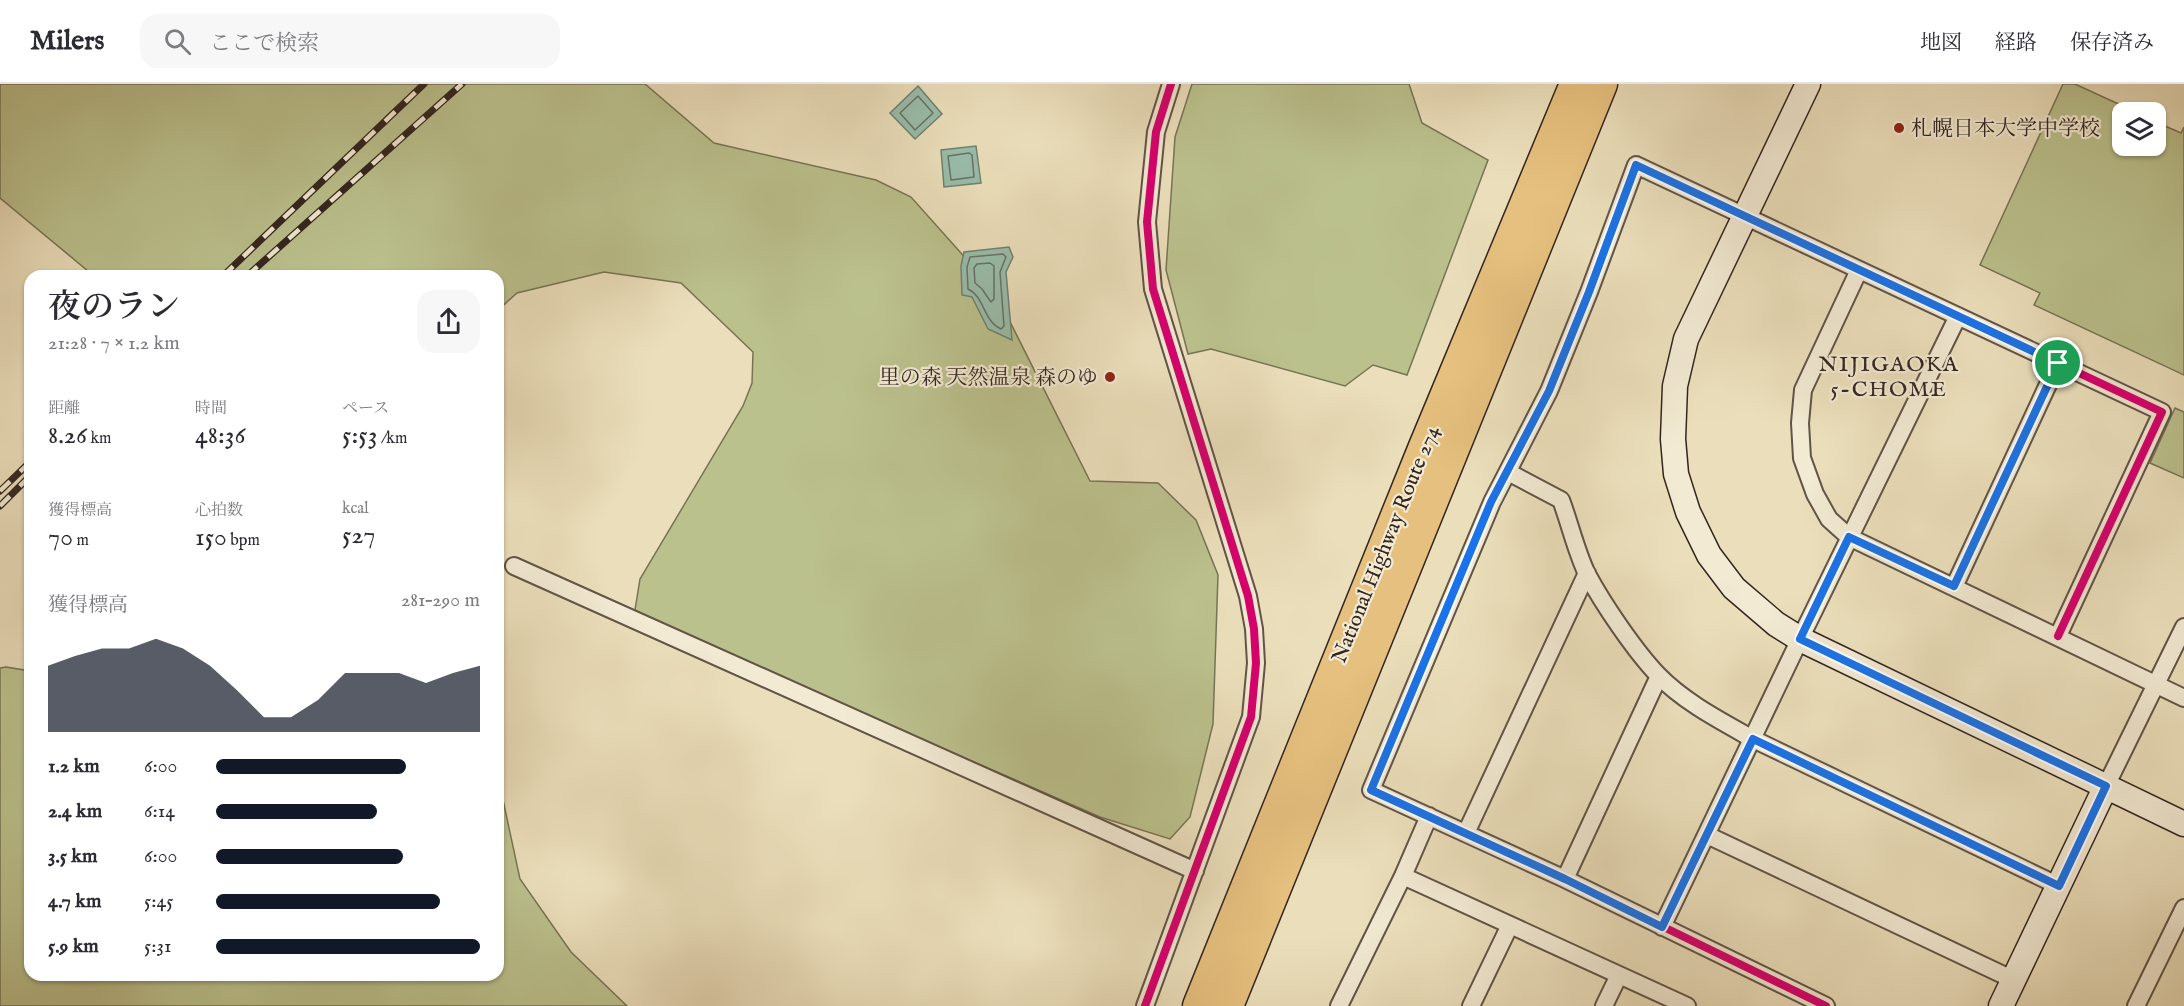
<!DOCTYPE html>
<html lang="ja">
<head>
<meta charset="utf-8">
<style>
  body { margin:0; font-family:"IM FELL English","Noto Serif JP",serif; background:#f7f7f7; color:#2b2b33; height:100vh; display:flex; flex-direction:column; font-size:22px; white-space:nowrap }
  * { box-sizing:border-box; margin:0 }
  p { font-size:20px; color:#7c7c81 }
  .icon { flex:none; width:33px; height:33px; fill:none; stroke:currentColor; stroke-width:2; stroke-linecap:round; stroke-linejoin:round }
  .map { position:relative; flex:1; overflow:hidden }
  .side { position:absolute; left:24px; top:186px; width:480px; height:711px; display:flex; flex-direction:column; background:#fff; border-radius:18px; box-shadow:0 2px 4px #0004 }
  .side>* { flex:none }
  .controls { position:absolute; left:2112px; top:18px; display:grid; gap:12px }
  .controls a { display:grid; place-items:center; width:54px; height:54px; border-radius:12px; background:#fff; box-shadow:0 2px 4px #0004; font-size:30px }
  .pin { position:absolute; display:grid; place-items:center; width:51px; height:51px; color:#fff; margin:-26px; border:3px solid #fff; border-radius:50%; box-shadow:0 2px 6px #0007 }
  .round { display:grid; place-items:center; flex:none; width:63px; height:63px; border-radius:18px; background:#f7f7f7 }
  .overview { display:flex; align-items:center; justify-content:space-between; height:102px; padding:0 24px }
  h1 { font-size:33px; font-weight:600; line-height:45px }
  .stats { display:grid; grid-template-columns:repeat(3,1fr); gap:9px; height:102px; padding:6px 24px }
  .stats div { display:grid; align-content:center }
  .stats b { font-size:26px; font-weight:600 }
  .stats small { font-size:16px; font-weight:400 }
  .stats p { font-size:16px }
  .chart { height:168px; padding:12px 24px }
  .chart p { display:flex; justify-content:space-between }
  .chart svg { width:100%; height:108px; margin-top:6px; fill:#111827; opacity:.7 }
  ul { padding:0 24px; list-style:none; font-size:20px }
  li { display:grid; grid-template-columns:96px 72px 1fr; align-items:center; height:45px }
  li i { height:15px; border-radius:8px; background:#111827 }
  header { display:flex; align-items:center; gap:36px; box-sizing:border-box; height:84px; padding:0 30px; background:#fff; border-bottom:2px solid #e1e1e2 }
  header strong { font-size:28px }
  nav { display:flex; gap:33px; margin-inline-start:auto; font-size:21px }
  .search { width:420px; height:54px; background:#f7f7f7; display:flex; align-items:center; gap:15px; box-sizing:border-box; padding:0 21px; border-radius:18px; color:#7c7c81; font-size:22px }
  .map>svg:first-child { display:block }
  .green { fill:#bbc18d; stroke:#777456; stroke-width:1.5 }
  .water { fill:#99bdab; stroke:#708173; stroke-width:1.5 }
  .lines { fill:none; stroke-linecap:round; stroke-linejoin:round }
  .shore { stroke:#667266; stroke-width:1.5 }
  .street-casing { stroke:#615447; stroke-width:20 }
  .secondary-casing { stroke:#332620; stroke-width:27 }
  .highway-casing { stroke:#332620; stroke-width:33 }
  .street { stroke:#f2ead3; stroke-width:16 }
  .secondary { stroke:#f2ead3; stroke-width:24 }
  .highway { stroke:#e6c07e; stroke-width:30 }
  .rail-casing { stroke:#332620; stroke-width:7 }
  .rail { stroke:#f2ead3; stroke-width:4.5; stroke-dasharray:14; stroke-linecap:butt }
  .cycleway-casing { stroke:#f2ead3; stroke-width:11 }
  .cycleway { stroke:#d6006c; stroke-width:8 }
  .route-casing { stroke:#fff; stroke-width:12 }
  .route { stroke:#1a73e8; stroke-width:8 }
  .poi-dot { fill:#8f2418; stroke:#f2ead3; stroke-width:2 }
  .labels { text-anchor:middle; stroke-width:4.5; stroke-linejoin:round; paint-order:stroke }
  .poi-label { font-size:21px; fill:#332620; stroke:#f2ead3; text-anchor:start }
  .street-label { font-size:21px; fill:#332620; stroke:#f2ead3 }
  .neighbourhood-label { font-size:22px; letter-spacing:1.5px; fill:#332620; stroke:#f2ead3 }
</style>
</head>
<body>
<header>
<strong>Milers</strong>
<div class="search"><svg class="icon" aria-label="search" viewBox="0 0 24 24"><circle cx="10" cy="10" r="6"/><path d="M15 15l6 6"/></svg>ここで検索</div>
<nav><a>地図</a><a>経路</a><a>保存済み</a></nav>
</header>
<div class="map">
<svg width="2184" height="922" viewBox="0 0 2184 922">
  <rect width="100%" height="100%" fill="#ebdfbb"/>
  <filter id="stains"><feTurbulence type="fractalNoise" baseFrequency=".00333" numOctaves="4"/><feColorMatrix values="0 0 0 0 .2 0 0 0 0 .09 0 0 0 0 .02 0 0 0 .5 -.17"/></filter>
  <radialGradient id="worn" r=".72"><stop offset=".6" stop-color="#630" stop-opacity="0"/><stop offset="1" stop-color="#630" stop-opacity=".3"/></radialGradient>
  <!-- green -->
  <path class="green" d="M 0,0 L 645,0 L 714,59 L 876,96 L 911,113 L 994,206 L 1090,397 L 1158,399 L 1196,436 L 1218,491 L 1213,640 L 1190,733 L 1170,755 L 1100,733 L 800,602 L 665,550 L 635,526 L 640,495 L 743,322 L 752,299 L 753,268 L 681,199 L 604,188 L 517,209 L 498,226 L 498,192 L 94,192 L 0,114 Z
    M 1192,0 L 1409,0 L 1422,39 L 1488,76 L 1407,291 L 1373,281 L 1345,302 L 1211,265 L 1188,270 L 1166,186 L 1175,53 Z
    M 2063,0 L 2075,0 L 2136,28 L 2122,28 L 2122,62 L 2156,62 L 2156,38 L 2181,49 L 2184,43 L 2184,291 L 2034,221 L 2040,209 L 1980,181 Z
    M 2175,324 L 2184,328 L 2184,394 L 2150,379 Z
    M 6,583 L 30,587 L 30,891 L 498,891 L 498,632 L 502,642 L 503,716 L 520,795 L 571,868 L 627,922 L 0,922 L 0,584 Z"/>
  <!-- water -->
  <path class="water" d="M 918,2 L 942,30 L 915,55 L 890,29 Z
    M 976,62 L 981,99 L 944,103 L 941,66 Z
    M 1009,163 L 1013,173 L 1006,188 L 1012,256 L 988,245 L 972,213 L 962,211 L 961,182 L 964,168 Z"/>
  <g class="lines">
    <!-- shore -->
    <path class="shore" d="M 918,12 L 933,29 L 915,46 L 900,29 Z
      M 969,69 L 972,71 L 974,93 L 951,96 L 948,72 Z
      M 1003,170 L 1006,173 L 1000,188 L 1004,242 L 1001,245 C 983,237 985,213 968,205 L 967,183 L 970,173 Z
      M 990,179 L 994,182 L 994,215 L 991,218 L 982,205 L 975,199 L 974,184 L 977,180 Z"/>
    <defs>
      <path id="street" d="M 1859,186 L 1803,306 L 1800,339 L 1802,374 L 1815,410 L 1829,435 L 1849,453 L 2184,614
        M 1508,388 L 1561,416 C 1570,440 1576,467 1587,490 C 1603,520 1635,567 1658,591 C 1684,618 1721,637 1753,655 L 2059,802
        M 514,482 L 1195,787
        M 1954,503 L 2058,279
        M 2106,702 L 2184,543
        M 1466,749 L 1587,489
        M 1707,751 L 2014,896
        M 1403,792 L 1687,922
        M 1565,795 L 1659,592
        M 1662,843 L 1800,555 L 1958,232
        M 1145,922 L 1251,633 L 1256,579 L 1254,545 L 1248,512 L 1153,205 L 1147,138 L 1156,48 L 1171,0
        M 1339,922 L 1403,792 L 1429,732
        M 1471,922 L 1510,841
        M 1604,922 L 1619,891
        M 1826,922 L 1565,795 L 1371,706 L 1492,418 L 1549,307 L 1589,208 L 1636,81 L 2162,328 L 2058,552
        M 2136,922 L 2184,824"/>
      <path id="secondary" d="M 1808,0 L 1686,255 L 1675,302 L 1673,355 L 1676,390 L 1688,428 L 1709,471 L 1734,504 L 1776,540 L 1800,555 L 2184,740
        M 2001,922 L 2106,702"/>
      <path id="highway" d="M 1198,922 L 1423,365 L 1575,0
        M 1228,922 L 1602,0"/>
    </defs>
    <!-- street casing -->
    <use href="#street" class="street-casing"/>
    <!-- secondary casing -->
    <use href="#secondary" class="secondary-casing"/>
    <!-- highway casing -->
    <use href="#highway" class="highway-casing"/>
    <!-- street -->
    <use href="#street" class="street"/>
    <!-- secondary -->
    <use href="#secondary" class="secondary"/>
    <!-- highway -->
    <use href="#highway" class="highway"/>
    <defs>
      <path id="rail" d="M 223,192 L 424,0
        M 247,192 L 462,0
        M 0,407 L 30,378
        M 0,422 L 30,392"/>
    </defs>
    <!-- rail casing -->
    <use href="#rail" class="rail-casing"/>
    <!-- rail -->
    <use href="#rail" class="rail"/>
    <defs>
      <path id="cycleway" d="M 1145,922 L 1251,633 L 1256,579 L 1254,545 L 1248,512 L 1153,205 L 1147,138 L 1156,48 L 1171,0
        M 1826,922 L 1565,795 L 1371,706 L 1492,418 L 1549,307 L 1589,208 L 1636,81 L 2162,328 L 2058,552"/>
    </defs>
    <!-- cycleway casing -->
    <use href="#cycleway" class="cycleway-casing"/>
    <!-- cycleway -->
    <use href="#cycleway" class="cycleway"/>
  </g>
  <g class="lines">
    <defs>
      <path id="route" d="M 1636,81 L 2058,279 L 1954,502 L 1849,453 L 1800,555 L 2106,702 L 2059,802 L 1753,655 L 1662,843 L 1565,795 L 1371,706 L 1491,418 L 1549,307 L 1589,208 Z"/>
    </defs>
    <!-- route casing -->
    <use href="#route" class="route-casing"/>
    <!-- route -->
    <use href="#route" class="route"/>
  </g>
  <!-- markers -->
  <g class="poi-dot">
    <circle cx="1899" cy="44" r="6"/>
    <circle cx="1110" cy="293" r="6"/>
  </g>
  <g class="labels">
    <!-- poi labels -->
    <g class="poi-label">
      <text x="1911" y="51">札幌日本大学中学校</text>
      <text x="1098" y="300" text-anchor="end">里の森 天然温泉 森のゆ</text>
    </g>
    <!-- street labels -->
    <g class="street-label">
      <text transform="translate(1385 460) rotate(-68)" y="7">National Highway Route 274</text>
    </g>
    <!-- neighbourhood labels -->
    <g class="neighbourhood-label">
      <text x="1889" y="287">NIJIGAOKA<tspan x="1889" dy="25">5-CHOME</tspan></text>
    </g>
  </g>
  <rect width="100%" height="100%" filter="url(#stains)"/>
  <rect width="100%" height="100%" fill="url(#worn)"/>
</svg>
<div class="controls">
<a><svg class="icon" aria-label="layers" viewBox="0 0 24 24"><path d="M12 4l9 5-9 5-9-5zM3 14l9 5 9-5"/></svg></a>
</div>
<div class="pin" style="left:2058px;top:279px;background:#1e9e55"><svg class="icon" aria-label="arrive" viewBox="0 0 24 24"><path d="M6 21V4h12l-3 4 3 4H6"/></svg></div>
<section class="side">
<div class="overview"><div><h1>夜のラン</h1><p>21:28 · 7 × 1.2 km</p></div><a class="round"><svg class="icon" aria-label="share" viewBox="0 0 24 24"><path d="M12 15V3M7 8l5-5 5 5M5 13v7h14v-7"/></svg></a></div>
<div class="stats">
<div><p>距離</p><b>8.26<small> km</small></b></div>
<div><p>時間</p><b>48:36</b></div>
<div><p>ペース</p><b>5:53<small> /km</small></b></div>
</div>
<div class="stats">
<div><p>獲得標高</p><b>70<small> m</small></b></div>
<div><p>心拍数</p><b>150<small> bpm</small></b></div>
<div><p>kcal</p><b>527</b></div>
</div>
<div class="chart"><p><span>獲得標高</span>281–290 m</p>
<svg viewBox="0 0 160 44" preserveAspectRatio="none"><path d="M0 44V17L10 13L20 10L30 10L40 6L50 10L60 17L70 27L80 38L90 38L100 31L110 20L120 20L130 20L140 24L150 20L160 17V44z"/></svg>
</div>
<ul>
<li><b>1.2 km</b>6:00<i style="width:72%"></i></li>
<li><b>2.4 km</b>6:14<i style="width:61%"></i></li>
<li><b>3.5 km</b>6:00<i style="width:71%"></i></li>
<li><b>4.7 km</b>5:45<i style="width:85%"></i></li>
<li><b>5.9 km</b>5:31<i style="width:100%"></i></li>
</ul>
</section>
</div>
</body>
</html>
